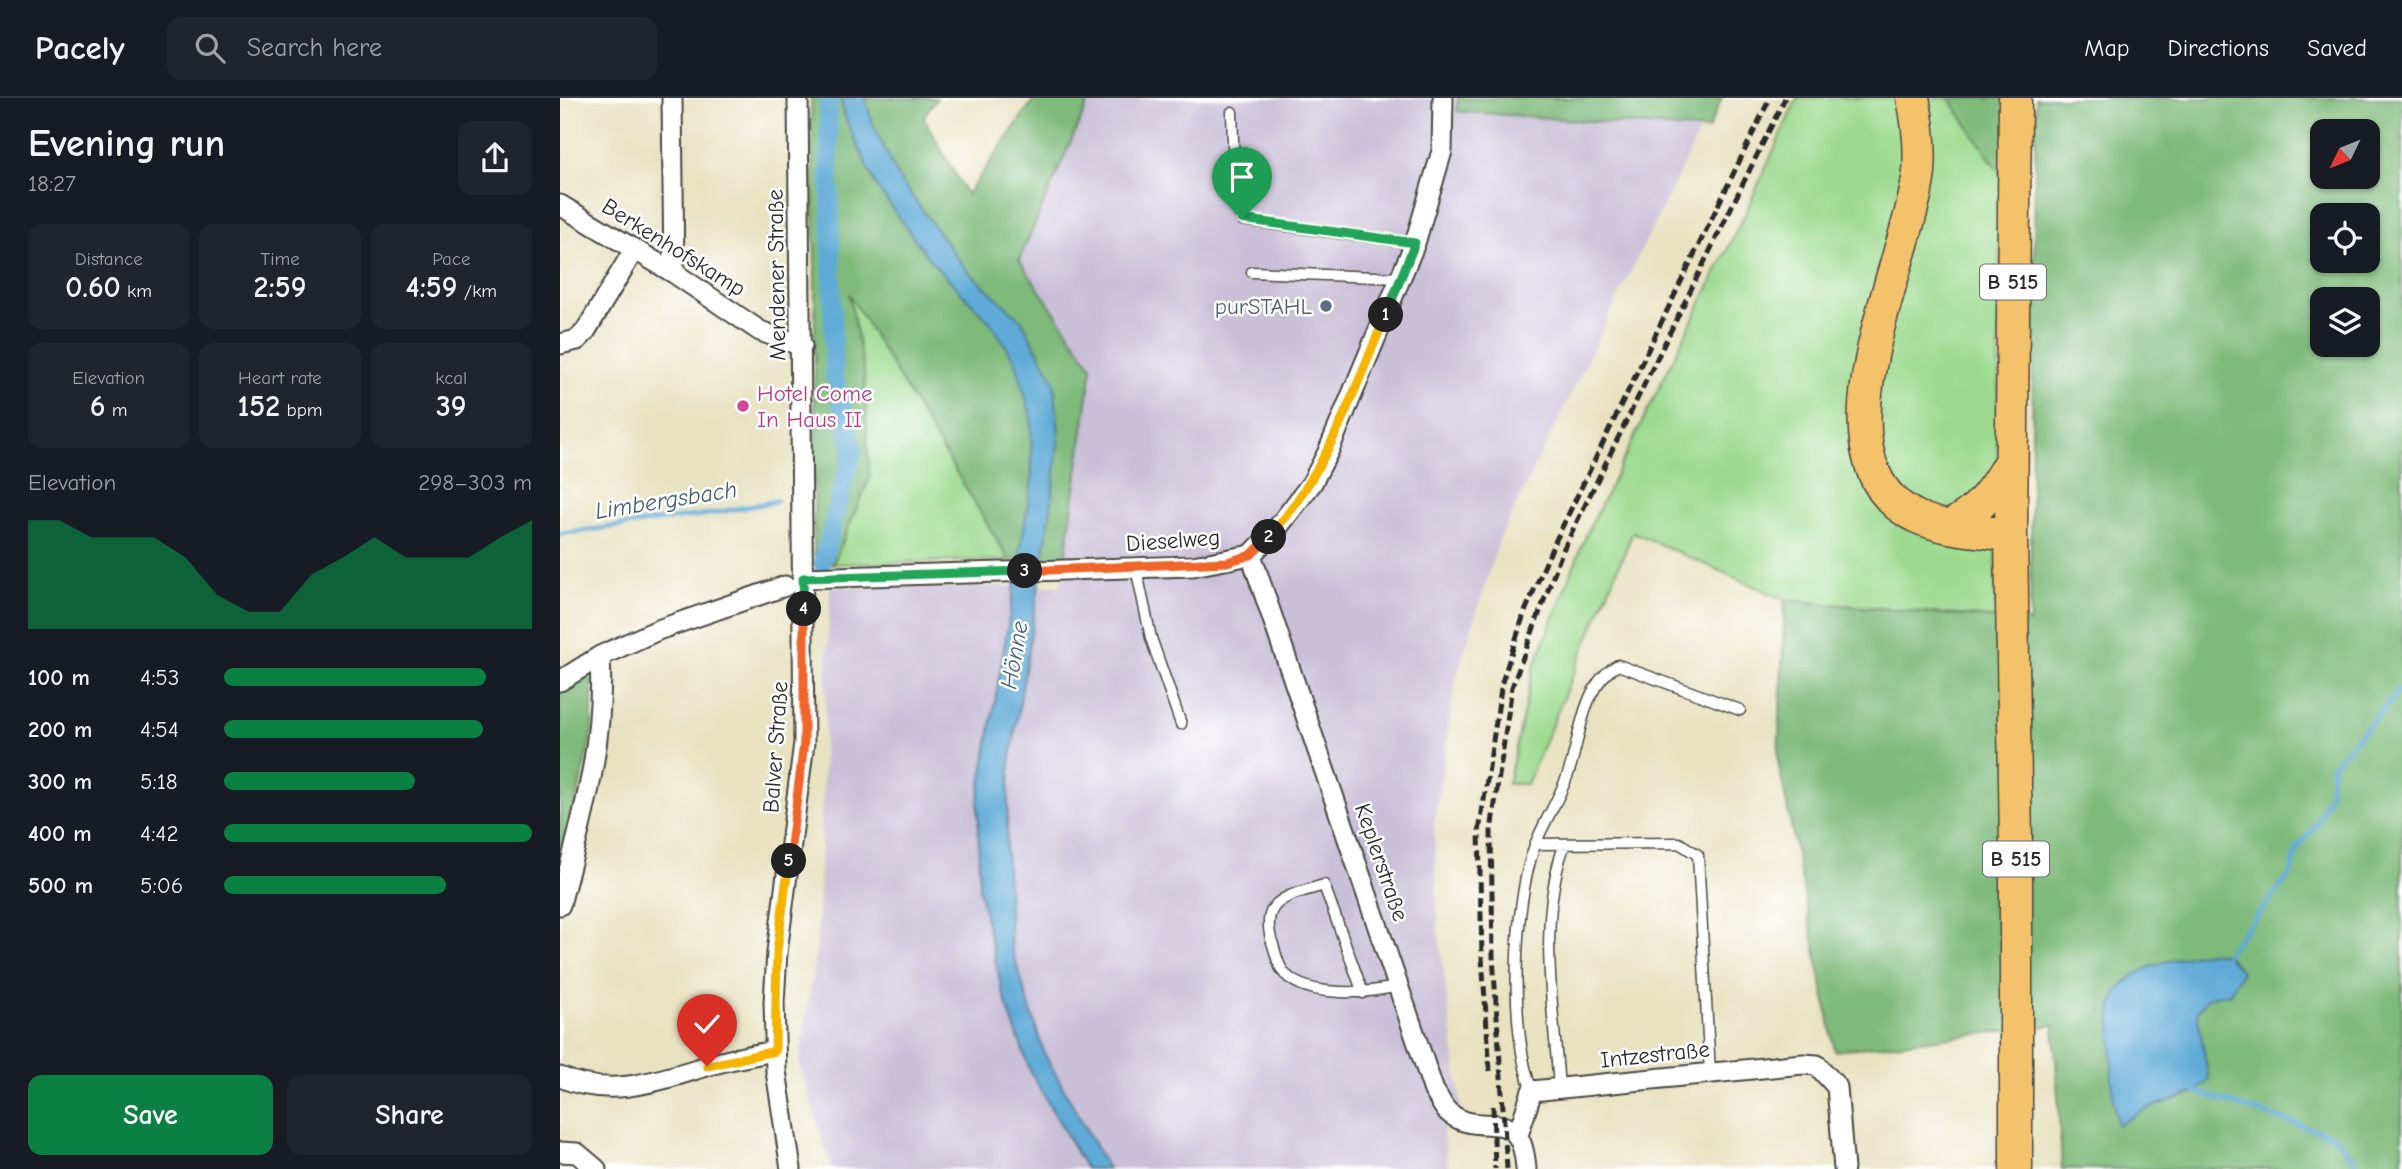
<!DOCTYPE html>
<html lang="en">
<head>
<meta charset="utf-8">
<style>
  body { margin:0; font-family:"Comic Neue",sans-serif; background:#20242c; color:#f1f3f6; height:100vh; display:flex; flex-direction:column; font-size:26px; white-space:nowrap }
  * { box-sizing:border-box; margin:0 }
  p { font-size:23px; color:#9ea1a6 }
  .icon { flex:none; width:38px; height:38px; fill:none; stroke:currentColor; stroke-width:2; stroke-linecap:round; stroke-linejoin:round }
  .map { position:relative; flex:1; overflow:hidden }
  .drawer { display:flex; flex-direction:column; background:#171b24; width:560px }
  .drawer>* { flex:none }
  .needle { width:46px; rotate:227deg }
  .buttons { position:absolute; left:1750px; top:21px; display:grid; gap:14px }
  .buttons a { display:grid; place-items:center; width:70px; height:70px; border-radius:14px; background:#171b24; box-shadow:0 2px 5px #0004; font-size:35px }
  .pin { position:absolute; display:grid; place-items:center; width:60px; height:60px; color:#fff; margin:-72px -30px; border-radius:50% 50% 50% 0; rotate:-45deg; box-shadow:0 0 7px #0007 }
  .pin .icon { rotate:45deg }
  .km { position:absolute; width:35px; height:35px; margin:-18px; border-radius:50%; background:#222; color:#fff; font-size:19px; line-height:35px; text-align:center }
  .round { display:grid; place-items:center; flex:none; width:74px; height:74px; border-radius:14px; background:#20242c }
  .headline { display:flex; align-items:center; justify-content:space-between; height:119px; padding:0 28px }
  h1 { font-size:38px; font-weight:700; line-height:52px }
  .stats { display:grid; grid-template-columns:repeat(3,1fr); gap:10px; height:119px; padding:7px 28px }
  .stats div { display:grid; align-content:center; border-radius:14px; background:#20242c; text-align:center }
  .stats b { font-size:30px; font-weight:700 }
  .stats small { font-size:19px; font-weight:400 }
  .stats p { font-size:19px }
  .chart { height:196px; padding:14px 28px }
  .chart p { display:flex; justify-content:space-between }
  .chart svg { width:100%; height:126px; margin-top:7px; fill:#0b8043; opacity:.7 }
  .primary-button { display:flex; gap:14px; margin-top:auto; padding:14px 28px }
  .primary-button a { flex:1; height:80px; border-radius:14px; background:#0b8043; color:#fff; font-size:28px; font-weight:700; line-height:80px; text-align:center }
  .primary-button a+a { background:#20242c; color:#f1f3f6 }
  ul { padding:0 28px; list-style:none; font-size:23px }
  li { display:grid; grid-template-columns:112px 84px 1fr; align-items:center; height:52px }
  li i { height:18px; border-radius:9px; background:#0b8043 }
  header { display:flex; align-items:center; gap:42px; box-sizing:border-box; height:98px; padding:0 35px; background:#171b24; border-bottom:2px solid #363941 }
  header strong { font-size:33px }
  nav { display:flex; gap:38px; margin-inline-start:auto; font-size:24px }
  .search { width:490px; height:63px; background:#20242c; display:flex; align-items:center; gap:18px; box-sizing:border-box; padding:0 24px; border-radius:14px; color:#9ea1a6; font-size:26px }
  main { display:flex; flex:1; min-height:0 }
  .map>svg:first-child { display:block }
  .industrial { fill:#c9bfd7 }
  .green { fill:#9dda8f; stroke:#64825d; stroke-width:2 }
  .forest { fill:#7eba7a; stroke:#547252; stroke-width:2; fill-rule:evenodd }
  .water { fill:#5eaad7; stroke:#446a81; stroke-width:2 }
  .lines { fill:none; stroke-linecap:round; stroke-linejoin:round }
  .stream { stroke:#5eaad7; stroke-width:5 }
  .canal { stroke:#5eaad7; stroke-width:18 }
  .service-casing { stroke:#474642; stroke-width:13 }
  .minor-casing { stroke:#474642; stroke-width:23 }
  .primary-casing { stroke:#474642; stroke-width:35 }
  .service { stroke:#fff; stroke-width:10 }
  .minor { stroke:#fff; stroke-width:19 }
  .primary { stroke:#f4c26a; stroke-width:32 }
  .rail { stroke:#2b2b2b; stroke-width:5; stroke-dasharray:10 5; stroke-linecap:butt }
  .split-1-casing { stroke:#fff; stroke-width:14 }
  .split-2-casing { stroke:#fff; stroke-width:14 }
  .split-3-casing { stroke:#fff; stroke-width:14 }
  .split-4-casing { stroke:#fff; stroke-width:14 }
  .split-5-casing { stroke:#fff; stroke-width:14 }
  .split-6-casing { stroke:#fff; stroke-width:14 }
  .split-1 { stroke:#22a559; stroke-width:9 }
  .split-2 { stroke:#f5b400; stroke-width:9 }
  .split-3 { stroke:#f0652b; stroke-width:9 }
  .split-4 { stroke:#22a559; stroke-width:9 }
  .split-5 { stroke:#f0652b; stroke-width:9 }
  .split-6 { stroke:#f5b400; stroke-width:9 }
  .service-dot { fill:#5c6f8a; stroke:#fff; stroke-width:2.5 }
  .hotel-dot { fill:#d1479c; stroke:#fff; stroke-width:2.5 }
  .labels { text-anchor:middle; stroke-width:5; stroke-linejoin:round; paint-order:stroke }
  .shield { fill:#fff; stroke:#6b6b6b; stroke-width:2 }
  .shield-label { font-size:21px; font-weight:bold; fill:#2b2b2b }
  .street-label { font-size:23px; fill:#2b2b2b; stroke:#fff }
  .service-label { font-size:23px; fill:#4e5e75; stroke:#fff; text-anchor:end }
  .hotel-label { font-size:23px; fill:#b23c85; stroke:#fff; text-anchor:start }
  .water-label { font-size:24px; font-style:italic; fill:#3f5e70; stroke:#fff }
</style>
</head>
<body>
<header>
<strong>Pacely</strong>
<div class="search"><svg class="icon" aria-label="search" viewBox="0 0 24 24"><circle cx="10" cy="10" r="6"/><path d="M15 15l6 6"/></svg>Search here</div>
<nav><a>Map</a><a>Directions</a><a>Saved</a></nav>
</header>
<main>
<section class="drawer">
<div class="headline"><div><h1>Evening run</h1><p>18:27</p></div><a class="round"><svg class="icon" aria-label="share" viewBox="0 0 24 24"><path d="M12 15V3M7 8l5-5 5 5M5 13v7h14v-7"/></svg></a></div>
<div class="stats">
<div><p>Distance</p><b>0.60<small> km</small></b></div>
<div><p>Time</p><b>2:59</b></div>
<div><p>Pace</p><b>4:59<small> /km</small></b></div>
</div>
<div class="stats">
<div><p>Elevation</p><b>6<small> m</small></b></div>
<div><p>Heart rate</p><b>152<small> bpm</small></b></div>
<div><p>kcal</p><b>39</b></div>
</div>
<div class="chart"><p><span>Elevation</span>298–303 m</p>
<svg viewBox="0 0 160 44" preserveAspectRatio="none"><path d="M0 44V6L10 6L20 12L30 12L40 12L50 19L60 32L70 38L80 38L90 25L100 19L110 12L120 19L130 19L140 19L150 12L160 6V44z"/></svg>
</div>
<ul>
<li><b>100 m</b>4:53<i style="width:85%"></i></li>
<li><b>200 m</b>4:54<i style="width:84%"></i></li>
<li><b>300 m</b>5:18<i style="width:62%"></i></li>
<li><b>400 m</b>4:42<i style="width:100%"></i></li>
<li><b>500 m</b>5:06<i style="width:72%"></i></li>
</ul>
<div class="primary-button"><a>Save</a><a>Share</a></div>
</section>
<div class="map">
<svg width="1842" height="1071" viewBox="0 0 1842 1071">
  <rect width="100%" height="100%" fill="#fff"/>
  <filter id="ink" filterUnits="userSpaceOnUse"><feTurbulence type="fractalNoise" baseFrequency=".0143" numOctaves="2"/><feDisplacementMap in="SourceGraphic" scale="14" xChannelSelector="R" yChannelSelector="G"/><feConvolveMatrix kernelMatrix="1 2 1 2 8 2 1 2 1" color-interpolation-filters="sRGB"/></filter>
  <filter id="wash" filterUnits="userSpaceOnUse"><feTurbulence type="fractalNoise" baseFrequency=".00686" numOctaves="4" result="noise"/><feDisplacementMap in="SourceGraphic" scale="28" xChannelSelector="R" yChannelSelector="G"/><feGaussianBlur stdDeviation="1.57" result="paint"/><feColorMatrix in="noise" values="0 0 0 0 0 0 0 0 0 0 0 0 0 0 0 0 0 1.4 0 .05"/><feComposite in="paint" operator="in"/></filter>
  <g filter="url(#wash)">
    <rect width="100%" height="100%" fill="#e8e2c1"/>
    <!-- industrial -->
    <path class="industrial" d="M 530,0 L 1156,0 L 939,442 L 896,580 L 874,726 L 878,830 L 902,1016 L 882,1024 L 888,1071 L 272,1071 L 239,966 L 257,846 L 270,489 L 501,488 L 532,269 L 459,162 Z"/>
    <!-- green -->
    <path class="green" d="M 1237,0 L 1389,0 L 1441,77 L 1435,520 L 1225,502 L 1073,434 L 967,686 L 948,686 L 973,572 L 1027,435 L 1186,114 Z
      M 288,194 L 449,462 L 273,466 L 309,381 L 304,273 Z"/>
    <!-- forest -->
    <path class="forest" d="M 251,0 L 377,0 L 363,19 L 407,97 L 475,0 L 530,0 L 459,162 L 532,269 L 505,461 L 449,462 L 289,196 L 304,273 L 309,381 L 273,466 L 254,457 L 255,168 Z
      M 898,0 L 1043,0 L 1094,3 L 1095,0 L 1162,0 L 1148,32 L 897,13 Z
      M 1389,0 L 1455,0 L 1441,77 Z
      M 1476,0 L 1842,0 L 1842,1071 L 1502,1071 L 1494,927 L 1275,953 L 1218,662 L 1225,502 L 1470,524 ZM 1762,33 L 1808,33 L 1808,79 L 1762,79 ZM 1762,117 L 1808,117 L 1808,163 L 1762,163 ZM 1762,201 L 1808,201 L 1808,247 L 1762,247 Z
      M 32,575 L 32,634 L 0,776 L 0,582 Z"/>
    <!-- water -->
    <path class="water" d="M 280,0 L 305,0 L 312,24 L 338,79 L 406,171 L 462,223 L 494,283 L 499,337 L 490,418 L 450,665 L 446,752 L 451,849 L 484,955 L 548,1071 L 526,1071 L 470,973 L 443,896 L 419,791 L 418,704 L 472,383 L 471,318 L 456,264 L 431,225 L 369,161 L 315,86 L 286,22 Z
      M 1648,854 L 1666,856 L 1682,874 L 1670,895 L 1648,900 L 1637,914 L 1649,982 L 1636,994 L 1589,1010 L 1558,1027 C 1551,1001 1551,973 1552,947 C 1552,936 1550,925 1551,914 C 1555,869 1613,862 1648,854 Z"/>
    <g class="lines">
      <!-- stream -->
      <path class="stream" d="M 0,436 L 149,416 L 217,403
        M 1666,856 L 1730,777 L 1737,751 L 1757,726 L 1769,697 L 1773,667 L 1842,590
        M 1636,994 L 1774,1038 L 1801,1071"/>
      <!-- canal -->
      <path class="canal" d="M 262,466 L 293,352 L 274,277 L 268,0"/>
    </g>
  </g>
  <g filter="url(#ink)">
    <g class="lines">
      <defs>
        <path id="service" d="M 672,14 L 675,100 L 682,122 L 855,145
          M 692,174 L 841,180
          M 576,470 L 591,540 L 621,626
          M 975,746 L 1119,745 L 1138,757 L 1150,975
          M 803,895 L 764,787 C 728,798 697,801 713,847 C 716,856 718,869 725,876 C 749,901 810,895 839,888
          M 999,990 C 994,912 977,824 1004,748
          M 972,993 C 949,934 953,807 975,747 C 985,721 1002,697 1010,670 C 1021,635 1023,586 1058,567 L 1180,612"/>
        <path id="minor" d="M 112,0 L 114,175
          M 0,107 L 114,175 L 200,233 L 242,248
          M 0,246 L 17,242 L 25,234 L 74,152
          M 691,457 L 874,993 C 878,998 882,1007 886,1012 C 919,1045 961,999 966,1071
          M 243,480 L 633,468 L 691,457 L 718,429 L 752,385 L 768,354 L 855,145 L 882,53 L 883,0
          M 0,583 L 40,558
          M 0,807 C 22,720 45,649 40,558 L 98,532 L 225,488
          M 0,979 C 51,1001 97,983 147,968 C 169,961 192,957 215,953
          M 958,1037 L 972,993 L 1243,966 L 1257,967 L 1277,989 L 1284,1071
          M 0,1054 L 17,1055 L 36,1071
          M 231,1071 L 216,973 L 214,904 L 217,854 L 244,645 L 238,0"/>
        <path id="primary" d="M 1353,0 C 1358,24 1361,49 1359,74 C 1349,164 1243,365 1357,419 C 1386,432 1419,433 1451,437
          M 1455,0 L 1451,437 L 1456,747 L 1456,1071
          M 1388,429 C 1419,414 1434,392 1451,362"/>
      </defs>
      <!-- service casing -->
      <use href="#service" class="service-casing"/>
      <!-- minor casing -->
      <use href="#minor" class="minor-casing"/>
      <!-- primary casing -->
      <use href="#primary" class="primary-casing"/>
      <!-- service -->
      <use href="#service" class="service"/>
      <!-- minor -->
      <use href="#minor" class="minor"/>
      <!-- primary -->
      <use href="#primary" class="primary"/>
      <!-- rail -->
      <path class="rail" d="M 930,973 L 922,859 L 919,734 L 942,584 L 964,516 L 992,450 L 1210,0
        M 933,1008 L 935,1071
        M 947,1071 L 933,858 L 931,733 L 952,589 L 1002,454 L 1225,0"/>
    </g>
  </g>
  <g class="lines" filter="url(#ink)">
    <defs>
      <path id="split-1" d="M 682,121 L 855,145 L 826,217"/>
      <path id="split-2" d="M 709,439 C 768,372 792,297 826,217"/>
      <path id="split-3" d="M 465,473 L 667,464 L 691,457 L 709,439"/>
      <path id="split-4" d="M 244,511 L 243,480 L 465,473"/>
      <path id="split-5" d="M 229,763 L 244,645 L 244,511"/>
      <path id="split-6" d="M 147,968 L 215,953 L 217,853 L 229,763"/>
    </defs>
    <!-- split-1 casing -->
    <use href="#split-1" class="split-1-casing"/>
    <!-- split-2 casing -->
    <use href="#split-2" class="split-2-casing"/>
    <!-- split-3 casing -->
    <use href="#split-3" class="split-3-casing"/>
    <!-- split-4 casing -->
    <use href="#split-4" class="split-4-casing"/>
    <!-- split-5 casing -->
    <use href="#split-5" class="split-5-casing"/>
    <!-- split-6 casing -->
    <use href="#split-6" class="split-6-casing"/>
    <!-- split-1 -->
    <use href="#split-1" class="split-1"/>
    <!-- split-2 -->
    <use href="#split-2" class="split-2"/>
    <!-- split-3 -->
    <use href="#split-3" class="split-3"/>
    <!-- split-4 -->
    <use href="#split-4" class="split-4"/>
    <!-- split-5 -->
    <use href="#split-5" class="split-5"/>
    <!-- split-6 -->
    <use href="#split-6" class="split-6"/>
  </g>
  <!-- markers -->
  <circle class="service-dot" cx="766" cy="208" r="7"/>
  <circle class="hotel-dot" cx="183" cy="308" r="7"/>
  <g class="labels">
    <!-- shield labels -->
    <g class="shield">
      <rect x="1420" y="166.5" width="66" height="35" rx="5"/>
      <rect x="1423" y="743.5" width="66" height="35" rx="5"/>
    </g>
    <g class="shield-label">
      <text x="1453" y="191">B 515</text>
      <text x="1456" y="768">B 515</text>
    </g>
    <!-- street labels -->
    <g class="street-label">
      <text transform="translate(114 149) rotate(32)" y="8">Berkenhofskamp</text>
      <text transform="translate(216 177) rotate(-91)" y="8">Mendener Straße</text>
      <text transform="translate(613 442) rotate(-4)" y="8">Dieselweg</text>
      <text transform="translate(215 649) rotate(-86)" y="8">Balver Straße</text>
      <text transform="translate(822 764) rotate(71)" y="8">Keplerstraße</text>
      <text transform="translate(1095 956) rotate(-6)" y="8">Intzestraße</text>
    </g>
    <!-- service labels -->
    <g class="service-label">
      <text x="752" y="216">purSTAHL</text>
    </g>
    <!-- hotel labels -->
    <g class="hotel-label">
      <text x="197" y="303">Hotel Come<tspan x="197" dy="26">In Haus II</tspan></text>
    </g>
    <!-- water labels -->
    <g class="water-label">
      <text transform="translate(106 402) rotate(-9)" y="8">Limbergsbach</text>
      <text transform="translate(454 557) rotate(-80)" y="8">Hönne</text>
    </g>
  </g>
</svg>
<div class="buttons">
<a><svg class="needle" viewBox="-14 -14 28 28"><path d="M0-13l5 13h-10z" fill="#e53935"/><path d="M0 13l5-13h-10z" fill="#9ea1a6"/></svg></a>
<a><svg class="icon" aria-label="locate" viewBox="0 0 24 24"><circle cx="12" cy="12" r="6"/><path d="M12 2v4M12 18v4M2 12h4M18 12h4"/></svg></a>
<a><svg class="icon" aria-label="layers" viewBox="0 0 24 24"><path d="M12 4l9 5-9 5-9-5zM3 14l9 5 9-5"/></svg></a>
</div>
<div class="pin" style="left:682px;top:121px;background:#1e9e55"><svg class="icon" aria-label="arrive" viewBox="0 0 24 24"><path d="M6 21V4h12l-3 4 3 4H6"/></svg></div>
<div class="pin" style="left:147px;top:968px;background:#d93025"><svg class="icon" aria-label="check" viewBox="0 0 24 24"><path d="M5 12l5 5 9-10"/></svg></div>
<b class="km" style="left:826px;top:217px">1</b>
<b class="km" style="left:709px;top:439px">2</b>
<b class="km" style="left:465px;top:473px">3</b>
<b class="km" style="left:244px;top:511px">4</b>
<b class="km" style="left:229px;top:763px">5</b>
</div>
</main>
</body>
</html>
